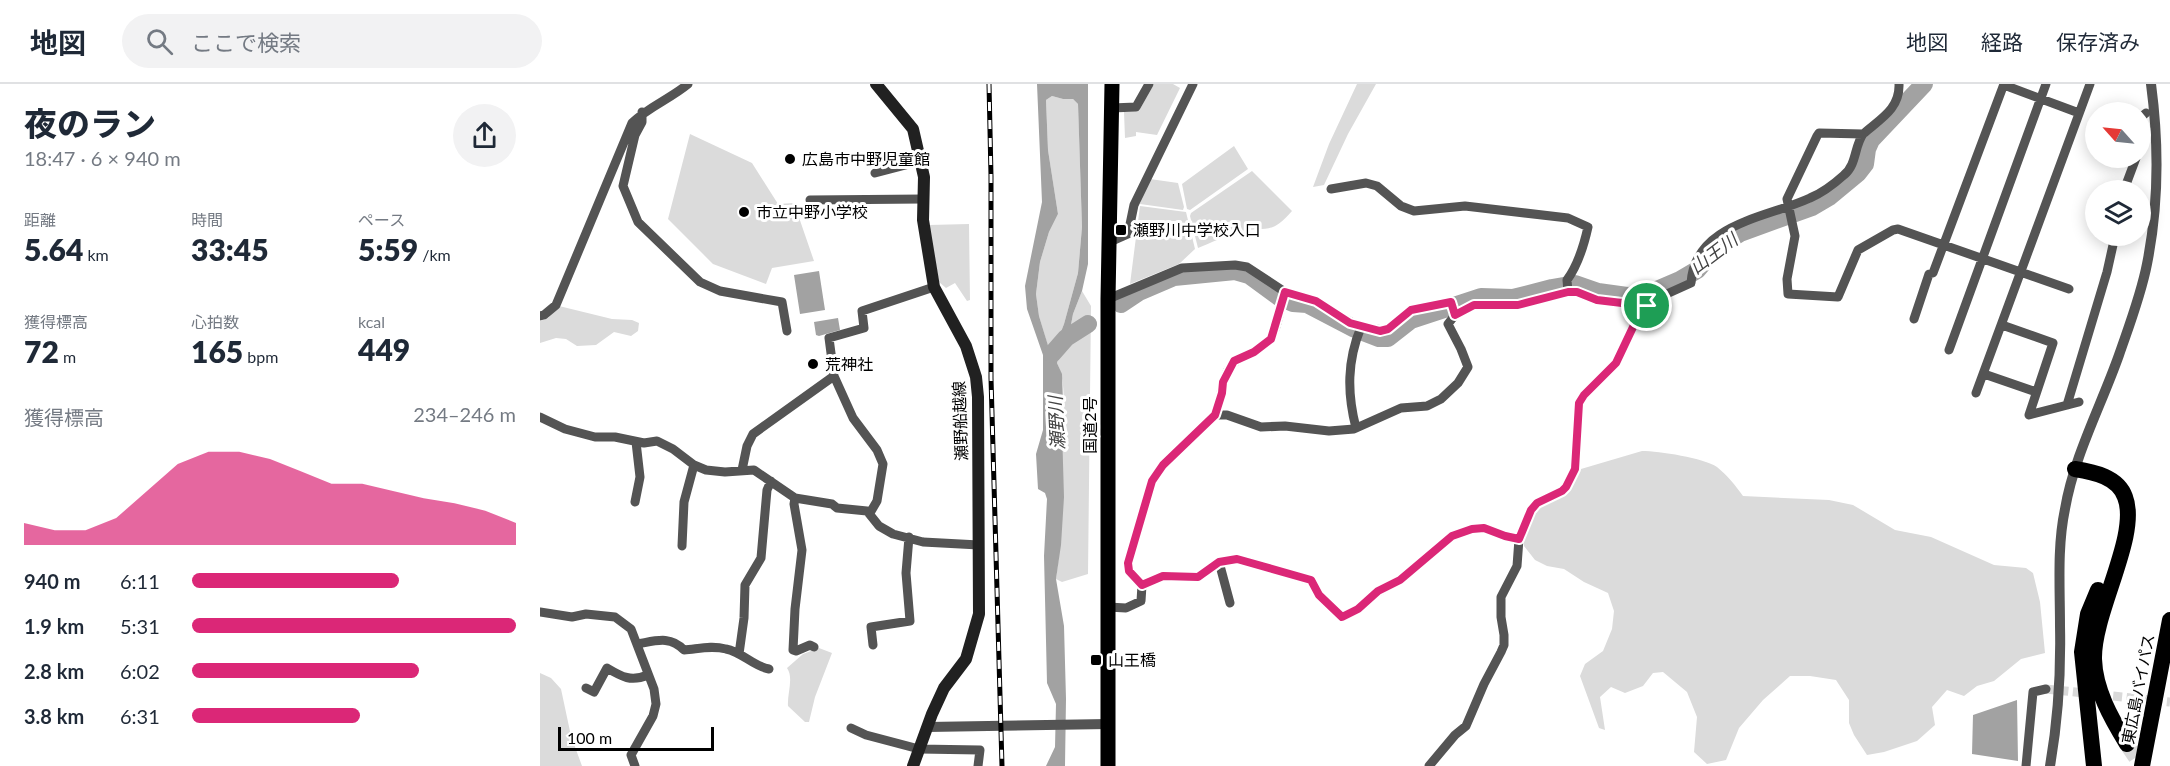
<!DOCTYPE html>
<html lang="ja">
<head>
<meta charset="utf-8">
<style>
  body { margin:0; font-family:Lato,"Noto Sans JP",sans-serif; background:#f2f2f3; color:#1f2937; height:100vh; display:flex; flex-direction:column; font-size:22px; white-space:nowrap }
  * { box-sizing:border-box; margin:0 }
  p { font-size:20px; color:#747a83 }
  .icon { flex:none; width:33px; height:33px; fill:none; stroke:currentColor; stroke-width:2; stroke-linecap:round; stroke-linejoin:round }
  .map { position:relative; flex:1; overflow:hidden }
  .details { display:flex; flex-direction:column; background:#fff; width:540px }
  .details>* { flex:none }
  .needle { width:39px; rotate:297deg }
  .fabs { position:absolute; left:1545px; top:18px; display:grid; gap:12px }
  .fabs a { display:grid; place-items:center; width:66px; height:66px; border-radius:50%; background:#fff; box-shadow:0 3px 15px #0003; font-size:30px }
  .scale { position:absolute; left:18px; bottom:15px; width:156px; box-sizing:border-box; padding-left:6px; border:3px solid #000; border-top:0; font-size:16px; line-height:21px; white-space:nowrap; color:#000; -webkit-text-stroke:4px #fff; paint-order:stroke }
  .pin { position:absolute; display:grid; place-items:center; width:51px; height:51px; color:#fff; margin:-26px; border:3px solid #fff; border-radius:50%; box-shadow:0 2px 6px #0007 }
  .round { display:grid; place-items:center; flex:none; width:63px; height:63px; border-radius:32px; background:#f2f2f3 }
  .overview { display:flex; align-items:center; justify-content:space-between; height:102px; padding:0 24px }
  h1 { font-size:33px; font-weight:800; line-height:45px }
  .metrics { display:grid; grid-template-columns:repeat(3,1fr); gap:9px; height:102px; padding:6px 24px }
  .metrics div { display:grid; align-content:center }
  .metrics b { font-size:30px; font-weight:800 }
  .metrics small { font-size:16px; font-weight:400 }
  .metrics p { font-size:16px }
  .chart { height:168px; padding:12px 24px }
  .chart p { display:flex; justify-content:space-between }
  .chart svg { width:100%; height:108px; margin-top:6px; fill:#db2777; opacity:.7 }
  ul { padding:0 24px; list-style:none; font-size:20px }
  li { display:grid; grid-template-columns:96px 72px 1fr; align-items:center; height:45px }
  li i { height:15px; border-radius:8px; background:#db2777 }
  header { display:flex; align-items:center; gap:36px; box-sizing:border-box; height:84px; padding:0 30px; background:#fff; border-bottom:2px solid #e0e1e3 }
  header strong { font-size:28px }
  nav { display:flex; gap:33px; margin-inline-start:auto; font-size:21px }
  .search { width:420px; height:54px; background:#f2f2f3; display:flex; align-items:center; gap:15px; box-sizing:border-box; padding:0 21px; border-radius:33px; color:#747a83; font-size:22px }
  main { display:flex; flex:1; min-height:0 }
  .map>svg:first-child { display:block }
  .green { fill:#dbdbdb }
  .water { fill:#a2a2a2; fill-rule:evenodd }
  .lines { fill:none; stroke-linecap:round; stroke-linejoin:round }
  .river { stroke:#a2a2a2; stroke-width:18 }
  .minor-tunnel { stroke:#d9d9d9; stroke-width:9; stroke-dasharray:9 4.5; stroke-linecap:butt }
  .motorway-tunnel { stroke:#d9d9d9; stroke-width:16; stroke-dasharray:16 8; stroke-linecap:butt }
  .minor { stroke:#545454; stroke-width:9 }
  .tertiary { stroke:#545454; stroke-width:10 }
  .secondary { stroke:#212121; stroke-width:12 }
  .trunk { stroke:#000; stroke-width:15 }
  .motorway { stroke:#000; stroke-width:16 }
  .rail-casing { stroke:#000; stroke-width:5 }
  .rail { stroke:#fff; stroke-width:3; stroke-dasharray:9; stroke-linecap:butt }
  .route-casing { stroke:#fff; stroke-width:12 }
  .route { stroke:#db2777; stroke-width:8 }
  .poi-dot { fill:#000; stroke:#fff; stroke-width:2 }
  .labels { text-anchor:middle; stroke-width:6; stroke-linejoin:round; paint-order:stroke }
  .poi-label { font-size:16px; fill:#000; stroke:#fff; text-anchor:start }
  .street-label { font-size:16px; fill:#000; stroke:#fff }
  .water-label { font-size:18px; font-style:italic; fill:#434343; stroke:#fff }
</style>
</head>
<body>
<header>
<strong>地図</strong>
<div class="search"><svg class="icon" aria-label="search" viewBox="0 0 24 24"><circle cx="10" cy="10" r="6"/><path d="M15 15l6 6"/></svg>ここで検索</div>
<nav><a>地図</a><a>経路</a><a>保存済み</a></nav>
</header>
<main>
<section class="details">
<div class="overview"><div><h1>夜のラン</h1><p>18:47 · 6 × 940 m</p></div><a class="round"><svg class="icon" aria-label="share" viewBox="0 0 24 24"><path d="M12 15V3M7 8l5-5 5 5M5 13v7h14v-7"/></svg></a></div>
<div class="metrics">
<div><p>距離</p><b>5.64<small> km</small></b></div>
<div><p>時間</p><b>33:45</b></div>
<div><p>ペース</p><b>5:59<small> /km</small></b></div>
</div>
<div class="metrics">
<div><p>獲得標高</p><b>72<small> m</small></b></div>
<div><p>心拍数</p><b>165<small> bpm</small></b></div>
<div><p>kcal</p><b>449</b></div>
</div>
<div class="chart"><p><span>獲得標高</span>234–246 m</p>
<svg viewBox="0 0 160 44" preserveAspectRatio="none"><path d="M0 44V35L10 38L20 38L30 33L40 22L50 11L60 6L70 6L80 9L90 14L100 19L110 19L120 22L130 25L140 27L150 30L160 35V44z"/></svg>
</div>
<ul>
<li><b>940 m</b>6:11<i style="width:64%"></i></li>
<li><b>1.9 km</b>5:31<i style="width:100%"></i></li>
<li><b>2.8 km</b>6:02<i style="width:70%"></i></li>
<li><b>3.8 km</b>6:31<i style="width:52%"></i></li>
</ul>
</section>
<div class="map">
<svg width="1630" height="682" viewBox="0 0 1630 682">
  <rect width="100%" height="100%" fill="#fff"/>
  <!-- green -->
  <path class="green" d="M 614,0 L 633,0 L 640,4 L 617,51 L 596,48 L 596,52 L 585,54 L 584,28 L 599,27 Z
    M 817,0 L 836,0 L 808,50 L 784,101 L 773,103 L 789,60 Z
    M 512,12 L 523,15 L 533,15 L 538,20 L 542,143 L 538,189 L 524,240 L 515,263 L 510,269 L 499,232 L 496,210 L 500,178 L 509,148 L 518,130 L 508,66 L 506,16 Z
    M 150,50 L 212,79 L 238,120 L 254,119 L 274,177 L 232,184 L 226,200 L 173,180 L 128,135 Z
    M 694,62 L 708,85 L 650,126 L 647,125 L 642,100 Z
    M 712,87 L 752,127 C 730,153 725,141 698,148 C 684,152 671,159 658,164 L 650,132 L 651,129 Z
    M 610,95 L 638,99 L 644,123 L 643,126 L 600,120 L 602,111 Z
    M 600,122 L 646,128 L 655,165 L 639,180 L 590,200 Z
    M 429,140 L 430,216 L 427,217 L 415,199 L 406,204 L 399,198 L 389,141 Z
    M 542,207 L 551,222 L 548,490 L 522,498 L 516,495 C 523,448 521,400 522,352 C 522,327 528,302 517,279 L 520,268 L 528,257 L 533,230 Z
    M 19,222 L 72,235 L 92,236 L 99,239 L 98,247 L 91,252 L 74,248 L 56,261 L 37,262 L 26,255 L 16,254 L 0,259 L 0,237 L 8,234 Z
    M 1102,367 C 1119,367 1164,374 1177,383 C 1187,391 1196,402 1203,412 L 1289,416 L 1313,421 L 1355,446 L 1391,453 L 1454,481 L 1486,484 L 1493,489 L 1500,518 L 1505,569 L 1481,575 L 1454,597 L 1437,602 L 1424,612 L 1407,606 L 1392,623 L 1395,641 L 1377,657 L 1344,668 L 1327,671 L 1314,651 L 1309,639 L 1309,616 L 1296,596 L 1270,592 L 1250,592 L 1223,616 L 1199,644 L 1186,676 L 1167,680 L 1154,668 L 1157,633 L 1147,608 L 1123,588 L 1113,589 L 1103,602 L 1085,609 L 1071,603 L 1060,613 L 1065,646 L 1059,644 L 1040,592 L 1045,580 L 1063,567 L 1072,545 L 1074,527 L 1068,509 L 1044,498 L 1024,485 L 1007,482 L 995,476 L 984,462 L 984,439 L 993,427 L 1031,400 L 1041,385 Z
    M 279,564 L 292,569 L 275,613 L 269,638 L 265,638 L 248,622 C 247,610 254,594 247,584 L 263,570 Z
    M 0,589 L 11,594 L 21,605 L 31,652 L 42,682 L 0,682 Z"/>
  <!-- water -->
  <path class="water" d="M 497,0 L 548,0 L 548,180 L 542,207 L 533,230 L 528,257 L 520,268 L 517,279 L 522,290 L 523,317 L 522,345 L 524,413 L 521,461 L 516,495 L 524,542 L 526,615 L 525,682 L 506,682 L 515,663 L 516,620 L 507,599 L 504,472 L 507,415 L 505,409 L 498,405 L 496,370 L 503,346 L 503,271 L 487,225 L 485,202 L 502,118 ZM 512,12 L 523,15 L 533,15 L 538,20 L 542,143 L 538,189 L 524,240 L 515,263 L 510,268 L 499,232 L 496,210 L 500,178 L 509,148 L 518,130 L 508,66 L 506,16 Z
    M 279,187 L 285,226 L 260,230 L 254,191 Z
    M 298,234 L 300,246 L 279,252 L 276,251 L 274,238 Z
    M 1477,616 L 1478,677 L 1432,670 L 1433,631 Z"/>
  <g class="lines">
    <!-- river -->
    <path class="river" d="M 581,220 L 599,208 L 634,193 L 695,187 L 709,191 L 739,213 L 753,219 L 767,220 L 813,244 L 839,254 L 848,254 L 871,236 L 941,213 L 973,214 L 1012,204 L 1035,200 L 1058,208 L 1087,212 L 1105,211 L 1140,196 L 1157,186 L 1176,164 L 1200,149 L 1272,123 L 1289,113 L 1318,89 L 1325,80 L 1327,65 L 1331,56 L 1384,0
      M 512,270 L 526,254 L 548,240"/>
    <!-- minor-tunnel -->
    <path class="minor-tunnel" d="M 1506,605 L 1630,618"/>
    <!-- motorway-tunnel -->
    <path class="motorway-tunnel" d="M 1587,660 L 1602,682"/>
    <!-- minor -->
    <path class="minor" d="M 1359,0 C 1360,25 1340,35 1323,50 L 1279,49 L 1277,52 L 1247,115 L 1255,152 L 1247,195 L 1248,210 L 1298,213 L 1318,166 L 1353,146 L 1358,145 L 1529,205
      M 1464,1 L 1539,29
      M 572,24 L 596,23 L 609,0
      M 102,28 L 102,38 L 95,51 L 83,102 L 98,138 L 160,198 L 180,207 L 242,218 L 247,247
      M 1600,47 L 1601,33 L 1606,29
      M 335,89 L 381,77
      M 791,105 L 826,99 L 837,102 L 861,122 L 874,127 L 925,122 L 1028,134 L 1048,143 C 1044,161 1038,181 1027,196 L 1028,208
      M 1584,106 L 1596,74
      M 270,116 L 383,115
      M 570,158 L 588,150 L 594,121 L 653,0
      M 915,231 L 934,221 L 978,221 L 1028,208 L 1037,208 L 1057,216 L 1107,222 L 1120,213 L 1151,199 C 1155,139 1227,134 1270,114 C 1282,109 1294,100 1304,91 C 1317,80 1314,63 1323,50
      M 0,232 L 4,231 L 16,221 L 92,39 C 108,23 130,15 148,0
      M 1374,235 L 1389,190 L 1393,189 L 1464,0
      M 1462,241 L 1513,259 L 1489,331 L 1539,318
      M 1409,266 L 1506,0
      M 1444,290 L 1496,308
      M 1436,309 L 1550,0
      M 1527,321 L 1567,188 L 1575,152
      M 675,331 C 681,316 681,299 688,286 C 697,271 717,269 729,257 C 737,248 741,220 745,208
      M 0,333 L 25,345 L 55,353 L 75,353 L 104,359 L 117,357 L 133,365 L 154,381 L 166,386 L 185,388 L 214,386 L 255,414 L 292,420 L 297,424 L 327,427 L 339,442 L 353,450 L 383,458 L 439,461
      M 816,344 C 807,309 807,277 821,243
      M 202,386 L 207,362 L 213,350 L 294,292
      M 255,414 L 254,420 L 262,466 L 255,525 L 253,566 L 256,567 L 270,561 L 274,563
      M 95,418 L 100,393 L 96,358
      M 330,429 L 337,417 L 343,380 L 337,366 L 313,334 L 294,292 L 289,254 L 324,244 L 322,227 L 394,203
      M 142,462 L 144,418 L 154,381
      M 679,478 L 690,519
      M 602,501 L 623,492 L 658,493 L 679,478 L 697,475 L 771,497 L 779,511 L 802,533 L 818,525 L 838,508 L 860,496 L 912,452 L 932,445 L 944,444 L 965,452 L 979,455
      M 568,523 L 586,524 L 601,517 L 602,501 L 589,487 L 588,479 L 612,397 L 623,381 L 675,331 L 687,331 L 721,343 L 745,342 L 789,347 L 814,345 L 861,324 L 887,322 L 901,315 L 918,299 L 928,283 L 921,265 L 908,240 L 915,231 L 911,218 L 871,226 L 845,246 L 824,244 L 810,239 L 776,217 L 748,210 L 707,183 L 695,181 L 642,184 L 568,215
      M 0,528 L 32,533 L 46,530 L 75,533 L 91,545 L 114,605 L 116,620 L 113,632 L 91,671 L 95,682
      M 97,560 C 115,557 130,551 144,566 C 158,565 171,561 186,565 C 202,568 213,582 229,585
      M 333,561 L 331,543 L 370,537 L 366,489 L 369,453
      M 199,570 L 204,534 L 205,501 L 221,474 L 227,406 L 231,397
      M 46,604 L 54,608 L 67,584 C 82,593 91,598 108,591
      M 311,644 L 326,651 L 379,665 L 440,666 L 438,682
      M 889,682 L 915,651 L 926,642 L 944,600 L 961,568 L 964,561 L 964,551 L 961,533 L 961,513 L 977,482 L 979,455 L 991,426 L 997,419 L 1022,407 L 1026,403 L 1035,385 L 1039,319 L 1044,311 L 1076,279 L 1094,241 L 1104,229 L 1107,222
      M 1486,682 L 1493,608 L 1506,605"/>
    <!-- tertiary -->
    <path class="tertiary" d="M 388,643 L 568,640
      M 1510,682 C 1518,636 1521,589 1520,542 C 1520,503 1517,463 1525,425 C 1534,372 1561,322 1579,271 C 1589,242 1601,211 1607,180 C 1619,120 1619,60 1611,0"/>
    <!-- secondary -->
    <path class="secondary" d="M 336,0 L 373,45 L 384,93 L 383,136 L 394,203 L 426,262 L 436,293 L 438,313 L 439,530 L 426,575 L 404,604 L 392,630 L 373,682"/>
    <!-- trunk -->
    <path class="trunk" d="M 568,682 L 568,215 L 572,0"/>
    <!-- motorway -->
    <path class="motorway" d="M 1535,385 C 1554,388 1578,393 1585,413 C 1600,451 1553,528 1554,575 C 1555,606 1571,634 1587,660
      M 1554,682 L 1542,568 L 1548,530 L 1558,506
      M 1602,682 L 1630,536"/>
    <defs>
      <path id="rail" d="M 449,0 L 451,92 L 451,294 L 462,682"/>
    </defs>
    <!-- rail casing -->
    <use href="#rail" class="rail-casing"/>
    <!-- rail -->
    <use href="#rail" class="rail"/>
  </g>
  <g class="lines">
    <defs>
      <path id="route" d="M 745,208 L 776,217 L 810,239 L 840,247 L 848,245 L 871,226 L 911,218 L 915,231 L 934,221 L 978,221 L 1028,208 L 1037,208 L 1057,216 L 1107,222 L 1104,229 L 1094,241 L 1076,279 L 1044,311 L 1039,319 L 1035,385 L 1026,403 L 1022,407 L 997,419 L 991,426 L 979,455 L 965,452 L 944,444 L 932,445 L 912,452 L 860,496 L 838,507 L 818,525 L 802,533 L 779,511 L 771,496 L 697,475 L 679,478 L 658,493 L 623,492 L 602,501 L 589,487 L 588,479 L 612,397 L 623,381 L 675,331 L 682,309 L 683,298 L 694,277 L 714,268 L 731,255 Z"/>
    </defs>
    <!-- route casing -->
    <use href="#route" class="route-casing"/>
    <!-- route -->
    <use href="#route" class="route"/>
  </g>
  <!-- markers -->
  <g class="poi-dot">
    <circle cx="250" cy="75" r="6"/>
    <circle cx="204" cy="128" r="6"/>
    <rect x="575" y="140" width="12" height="12" rx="3"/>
    <circle cx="273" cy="280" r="6"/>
    <rect x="550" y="570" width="12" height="12" rx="3"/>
  </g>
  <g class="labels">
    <!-- poi labels -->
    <g class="poi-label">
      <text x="262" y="81">広島市中野児童館</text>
      <text x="216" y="134">市立中野小学校</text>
      <text x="593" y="152">瀬野川中学校入口</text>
      <text x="285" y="286">荒神社</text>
      <text x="568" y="582">山王橋</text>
    </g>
    <!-- street labels -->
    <g class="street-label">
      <text transform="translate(420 337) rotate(-92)" y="6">瀬野船越線</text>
      <text transform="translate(550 341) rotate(-90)" y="6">国道2号</text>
      <text transform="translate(1598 605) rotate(-79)" y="6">東広島バイパス</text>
    </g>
    <!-- water labels -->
    <g class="water-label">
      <text transform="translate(1174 170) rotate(-37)" y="6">山王川</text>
      <text transform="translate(517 339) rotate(-93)" y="6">瀬野川</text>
    </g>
  </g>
</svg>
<div class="fabs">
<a><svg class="needle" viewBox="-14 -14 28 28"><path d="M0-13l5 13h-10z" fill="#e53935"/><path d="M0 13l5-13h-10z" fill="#747a83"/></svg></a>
<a><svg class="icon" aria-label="layers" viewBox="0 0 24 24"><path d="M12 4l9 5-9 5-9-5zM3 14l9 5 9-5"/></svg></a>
</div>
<div class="scale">100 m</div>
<div class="pin" style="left:1107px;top:222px;background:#1e9e55"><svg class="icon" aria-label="arrive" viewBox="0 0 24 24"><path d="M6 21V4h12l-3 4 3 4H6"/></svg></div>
</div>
</main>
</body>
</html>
